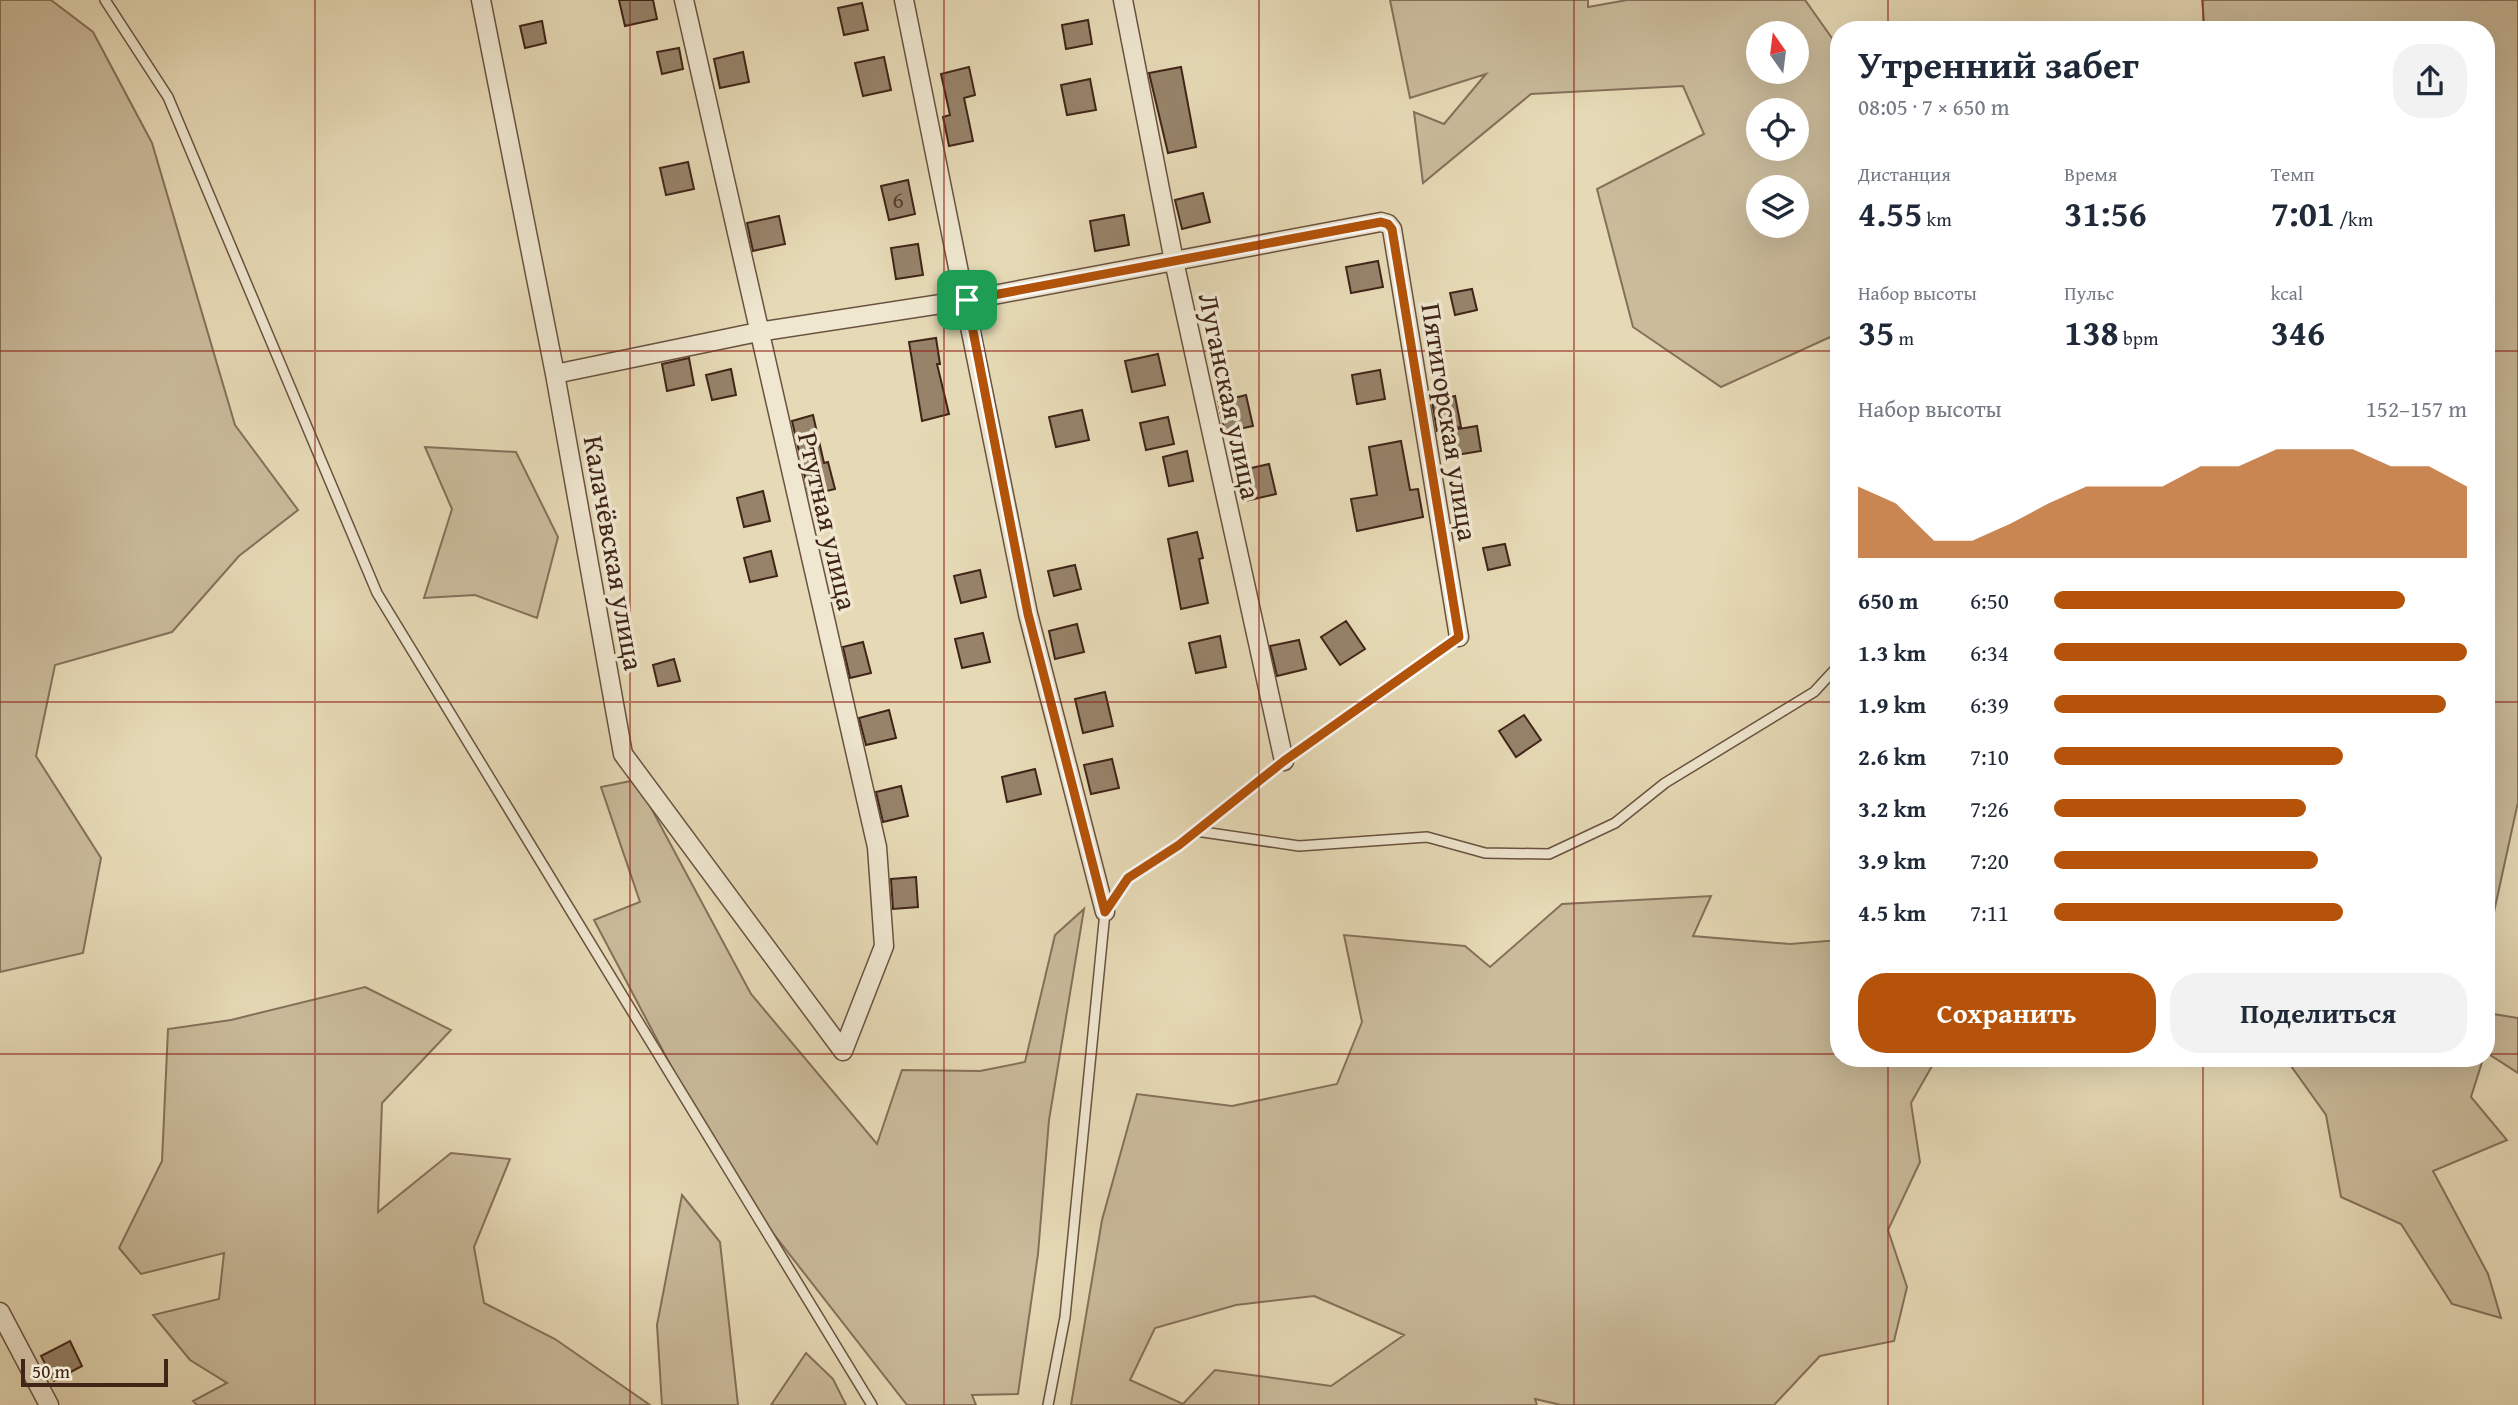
<!DOCTYPE html>
<html lang="ru">
<head>
<meta charset="utf-8">
<style>
  body { margin:0; font-family:"Gentium Book Plus",serif; background:#f2f2f3; color:#1f2937; height:100vh; display:flex; flex-direction:column; font-size:26px; white-space:nowrap }
  * { box-sizing:border-box; margin:0 }
  p { font-size:23px; color:#747a83 }
  .icon { flex:none; width:38px; height:38px; fill:none; stroke:currentColor; stroke-width:2; stroke-linecap:round; stroke-linejoin:round }
  .map { position:relative; flex:1; overflow:hidden }
  .panel { position:absolute; left:1830px; top:21px; width:665px; height:1046px; display:flex; flex-direction:column; background:#fff; border-radius:28px; box-shadow:0 7px 28px #0002 }
  .panel>* { flex:none }
  .needle { width:46px; rotate:346deg }
  .buttons { position:absolute; left:1746px; top:21px; display:grid; gap:14px }
  .buttons a { display:grid; place-items:center; width:63px; height:63px; border-radius:50%; background:#fff; box-shadow:0 7px 28px #0002; font-size:35px }
  .scale { position:absolute; left:21px; bottom:18px; width:147px; box-sizing:border-box; padding-left:7px; border:4px solid #402418; border-top:0; font-size:19px; line-height:24px; white-space:nowrap; color:#402418; -webkit-text-stroke:5px #efe7d0; paint-order:stroke }
  .pin { position:absolute; display:grid; place-items:center; width:60px; height:60px; color:#fff; margin:-30px; border-radius:14px; box-shadow:0 4px 10px #0006 }
  .round { display:grid; place-items:center; flex:none; width:74px; height:74px; border-radius:28px; background:#f2f2f3 }
  .summary { display:flex; align-items:center; justify-content:space-between; height:119px; padding:0 28px }
  h1 { font-size:38px; font-weight:700; line-height:52px }
  .stats { display:grid; grid-template-columns:repeat(3,1fr); gap:10px; height:119px; padding:7px 28px }
  .stats div { display:grid; align-content:center }
  .stats b { font-size:35px; font-weight:700 }
  .stats small { font-size:19px; font-weight:400 }
  .stats p { font-size:19px }
  .chart { height:196px; padding:14px 28px }
  .chart p { display:flex; justify-content:space-between }
  .chart svg { width:100%; height:126px; margin-top:7px; fill:#b45309; opacity:.7 }
  .action { display:flex; gap:14px; margin-top:auto; padding:14px 28px }
  .action a { flex:1; height:80px; border-radius:28px; background:#b45309; color:#fff; font-size:28px; font-weight:700; line-height:80px; text-align:center }
  .action a+a { background:#f2f2f3; color:#1f2937 }
  ul { padding:0 28px; list-style:none; font-size:23px }
  li { display:grid; grid-template-columns:112px 84px 1fr; align-items:center; height:52px }
  li i { height:18px; border-radius:9px; background:#b45309 }
  .map>svg:first-child { display:block }
  .green { fill:#cabb9b; stroke:#85705a; stroke-width:2; fill-rule:evenodd }
  .building { fill:#96836a; stroke:#402418; stroke-width:2 }
  .lines { fill:none; stroke-linecap:round; stroke-linejoin:round }
  .lane-casing { stroke:#6a5240; stroke-width:12 }
  .street-casing { stroke:#6a5240; stroke-width:21 }
  .lane { stroke:#efe7d0; stroke-width:9 }
  .street { stroke:#efe7d0; stroke-width:18 }
  .route-casing { stroke:#fff; stroke-width:14 }
  .route { stroke:#b45309; stroke-width:9 }
  .grid { fill:none; stroke:#8f2418; stroke-width:2; stroke-opacity:0.55 }
  .labels { text-anchor:middle; stroke-width:7; stroke-linejoin:round; paint-order:stroke }
  .number-label { font-size:24px; fill:#563c2c }
  .street-label { font-size:28px; fill:#402418; stroke:#efe7d0 }
</style>
</head>
<body>
<div class="map">
<svg width="2518" height="1405" viewBox="0 0 2518 1405">
  <rect width="100%" height="100%" fill="#e6dab6"/>
  <filter id="stains"><feTurbulence type="fractalNoise" baseFrequency=".00286" numOctaves="4"/><feColorMatrix values="0 0 0 0 .2 0 0 0 0 .09 0 0 0 0 .02 0 0 0 .5 -.17"/></filter>
  <radialGradient id="worn" r=".72"><stop offset=".6" stop-color="#630" stop-opacity="0"/><stop offset="1" stop-color="#630" stop-opacity=".3"/></radialGradient>
  <!-- green -->
  <path class="green" d="M 0,0 L 51,0 L 93,32 L 152,143 L 235,425 L 298,510 L 239,556 L 172,632 L 55,665 L 36,756 L 101,858 L 83,953 L 0,972 Z
    M 1390,0 L 1588,0 L 1588,7 L 1627,0 L 1805,0 L 1839,48 L 1839,333 L 1721,387 L 1633,327 L 1597,189 L 1704,134 L 1683,86 L 1531,94 L 1423,183 L 1414,112 L 1444,124 L 1486,74 L 1410,98 ZM 1759,33 L 1797,33 L 1797,72 L 1759,72 ZM 1759,110 L 1797,110 L 1797,149 L 1759,149 ZM 1759,187 L 1797,187 L 1797,226 L 1759,226 Z
    M 2202,0 L 2518,0 L 2518,802 L 2487,944 L 2487,30 L 2205,30 Z
    M 425,447 L 516,452 L 558,537 L 537,618 L 475,595 L 424,598 L 452,509 Z
    M 636,780 L 751,994 L 877,1144 L 902,1070 L 980,1071 L 1025,1062 L 1055,935 L 1084,909 L 1049,1120 L 1038,1254 L 1018,1394 L 972,1395 L 976,1405 L 907,1405 L 730,1178 L 594,920 L 640,902 L 601,787 Z
    M 1711,896 L 1693,936 L 1790,944 L 1839,940 L 1839,1059 L 1936,1059 L 1911,1103 L 1920,1162 L 1888,1230 L 1907,1287 L 1894,1341 L 1820,1356 L 1774,1405 L 1561,1405 L 1535,1399 L 1537,1405 L 1071,1405 L 1102,1220 L 1137,1094 L 1232,1106 L 1337,1084 L 1362,1022 L 1344,935 L 1465,946 L 1490,967 L 1562,904 ZM 1314,1296 L 1404,1335 L 1331,1386 L 1215,1370 L 1183,1404 L 1130,1380 L 1155,1328 L 1236,1305 Z
    M 365,987 L 451,1030 L 382,1103 L 378,1212 L 451,1153 L 510,1159 L 474,1247 L 484,1303 L 555,1339 L 650,1405 L 197,1405 L 193,1401 L 227,1383 L 190,1360 L 153,1315 L 219,1299 L 224,1253 L 141,1274 L 119,1248 L 162,1161 L 168,1029 L 231,1020 Z
    M 2487,1013 L 2518,1018 L 2518,1073 L 2487,1053 Z
    M 2286,1059 L 2483,1059 L 2471,1097 L 2507,1140 L 2433,1171 L 2488,1274 L 2501,1318 L 2452,1304 L 2401,1224 L 2341,1197 L 2326,1115 Z
    M 682,1195 L 720,1242 L 738,1405 L 662,1405 L 657,1325 Z
    M 806,1353 L 833,1379 L 846,1405 L 771,1405 Z"/>
  <!-- building -->
  <path class="building" d="M 619,0 L 653,0 L 657,19 L 625,26 Z
    M 862,3 L 868,30 L 844,35 L 838,8 Z
    M 1088,20 L 1092,44 L 1066,49 L 1062,25 Z
    M 542,21 L 546,43 L 525,48 L 520,26 Z
    M 679,48 L 683,69 L 662,74 L 657,52 Z
    M 743,52 L 749,82 L 720,88 L 714,59 Z
    M 884,57 L 891,90 L 863,96 L 855,63 Z
    M 969,67 L 975,95 L 964,98 L 973,141 L 949,146 L 943,117 L 950,115 L 941,74 Z
    M 1181,67 L 1196,147 L 1168,153 L 1149,73 Z
    M 1090,79 L 1096,110 L 1067,115 L 1061,85 Z
    M 688,162 L 694,189 L 666,195 L 660,168 Z
    M 908,180 L 915,214 L 889,220 L 881,186 Z
    M 1203,193 L 1210,222 L 1182,229 L 1175,200 Z
    M 1124,215 L 1129,245 L 1095,251 L 1090,221 Z
    M 779,216 L 785,244 L 753,251 L 747,223 Z
    M 918,244 L 923,275 L 896,279 L 891,248 Z
    M 1378,261 L 1383,287 L 1351,293 L 1346,267 Z
    M 1472,289 L 1477,310 L 1455,315 L 1450,293 Z
    M 936,338 L 940,364 L 937,364 L 949,414 L 922,421 L 909,342 Z
    M 1158,354 L 1165,385 L 1132,392 L 1125,361 Z
    M 689,358 L 694,385 L 667,391 L 662,364 Z
    M 731,369 L 736,395 L 712,400 L 706,375 Z
    M 1380,370 L 1385,399 L 1357,404 L 1352,375 Z
    M 1246,395 L 1253,426 L 1225,432 L 1218,402 Z
    M 1455,396 L 1461,427 L 1437,431 L 1432,401 Z
    M 1082,410 L 1089,440 L 1056,447 L 1049,417 Z
    M 813,415 L 824,463 L 828,462 L 835,489 L 809,495 L 792,421 Z
    M 1168,417 L 1174,444 L 1146,450 L 1140,423 Z
    M 1477,426 L 1481,451 L 1456,455 L 1452,430 Z
    M 1401,441 L 1410,490 L 1418,489 L 1423,517 L 1357,531 L 1351,499 L 1377,495 L 1369,447 Z
    M 1187,451 L 1193,481 L 1169,486 L 1163,457 Z
    M 1269,464 L 1276,494 L 1245,501 L 1238,471 Z
    M 763,491 L 770,521 L 744,527 L 737,498 Z
    M 1197,532 L 1203,558 L 1199,559 L 1208,603 L 1181,609 L 1168,539 Z
    M 1505,544 L 1510,565 L 1488,570 L 1483,548 Z
    M 771,551 L 777,576 L 750,582 L 744,558 Z
    M 1075,565 L 1081,589 L 1054,596 L 1048,571 Z
    M 980,570 L 986,597 L 961,603 L 954,576 Z
    M 1346,621 L 1365,649 L 1340,665 L 1321,637 Z
    M 1077,624 L 1084,652 L 1055,659 L 1049,631 Z
    M 983,633 L 990,662 L 962,668 L 955,639 Z
    M 1220,636 L 1226,667 L 1196,673 L 1189,643 Z
    M 1299,640 L 1306,669 L 1277,676 L 1270,646 Z
    M 863,642 L 871,673 L 850,678 L 843,647 Z
    M 674,659 L 680,681 L 658,686 L 653,665 Z
    M 1105,692 L 1113,726 L 1083,733 L 1075,699 Z
    M 889,710 L 896,738 L 866,745 L 859,718 Z
    M 1524,715 L 1541,740 L 1516,757 L 1499,731 Z
    M 1112,759 L 1119,788 L 1091,794 L 1084,765 Z
    M 1035,769 L 1041,794 L 1007,802 L 1002,777 Z
    M 901,786 L 908,816 L 883,822 L 876,792 Z
    M 916,877 L 918,907 L 893,909 L 891,879 Z
    M 70,1341 L 82,1366 L 54,1381 L 41,1356 Z"/>
  <g class="lines">
    <defs>
      <path id="lane" d="M 105,0 L 168,97 L 377,593 L 872,1405
        M 1196,831 L 1299,846 L 1427,837 L 1485,853 L 1549,854 L 1615,823 L 1665,783 L 1814,692 L 1839,665
        M 1048,1405 L 1065,1317 L 1105,912 L 1127,878 L 1179,845 L 1284,761 L 1459,637"/>
      <path id="street" d="M 481,0 L 555,374 L 623,754 L 843,1051
        M 684,0 L 877,847 L 884,946 L 843,1051
        M 904,0 L 1028,614 L 1105,912
        M 1123,0 L 1174,261 L 1284,761
        M 555,374 L 758,332 L 967,300 L 1381,222 L 1388,224 L 1392,229 L 1459,637
        M 0,1312 L 49,1405"/>
    </defs>
    <!-- lane casing -->
    <use href="#lane" class="lane-casing"/>
    <!-- street casing -->
    <use href="#street" class="street-casing"/>
    <!-- lane -->
    <use href="#lane" class="lane"/>
    <!-- street -->
    <use href="#street" class="street"/>
  </g>
  <g class="lines">
    <defs>
      <path id="route" d="M 1381,222 L 1388,224 L 1392,229 L 1459,637 L 1284,761 L 1179,845 L 1128,878 L 1105,912 L 1028,614 L 967,300 Z"/>
    </defs>
    <!-- route casing -->
    <use href="#route" class="route-casing"/>
    <!-- route -->
    <use href="#route" class="route"/>
  </g>
  <!-- grid -->
  <path class="grid" d="M 315,0 L 315,1405M 630,0 L 630,1405M 944,0 L 944,1405M 1259,0 L 1259,1405M 1574,0 L 1574,1405M 1888,0 L 1888,30M 2203,0 L 2203,30M 0,351 L 1839,351M 2487,351 L 2518,351M 0,702 L 1839,702M 2487,702 L 2518,702M 0,1054 L 1839,1054M 2487,1054 L 2518,1054M 1888,1059 L 1888,1405M 2203,1059 L 2203,1405"/>
  <g class="labels">
    <!-- number labels -->
    <g class="number-label">
      <text x="898" y="208">6</text>
    </g>
    <!-- street labels -->
    <g class="street-label">
      <text transform="translate(1230 396) rotate(78)" y="10">Луганская улица</text>
      <text transform="translate(1450 422) rotate(81)" y="10">Пятигорская улица</text>
      <text transform="translate(828 521) rotate(77)" y="10">Ртутная улица</text>
      <text transform="translate(614 553) rotate(80)" y="10">Калачёвская улица</text>
    </g>
  </g>
  <rect width="100%" height="100%" filter="url(#stains)"/>
  <rect width="100%" height="100%" fill="url(#worn)"/>
</svg>
<div class="buttons">
<a><svg class="needle" viewBox="-14 -14 28 28"><path d="M0-13l5 13h-10z" fill="#e53935"/><path d="M0 13l5-13h-10z" fill="#747a83"/></svg></a>
<a><svg class="icon" aria-label="locate" viewBox="0 0 24 24"><circle cx="12" cy="12" r="6"/><path d="M12 2v4M12 18v4M2 12h4M18 12h4"/></svg></a>
<a><svg class="icon" aria-label="layers" viewBox="0 0 24 24"><path d="M12 4l9 5-9 5-9-5zM3 14l9 5 9-5"/></svg></a>
</div>
<div class="scale">50 m</div>
<div class="pin" style="left:967px;top:300px;background:#1e9e55"><svg class="icon" aria-label="arrive" viewBox="0 0 24 24"><path d="M6 21V4h12l-3 4 3 4H6"/></svg></div>
<section class="panel">
<div class="summary"><div><h1>Утренний забег</h1><p>08:05 · 7 × 650 m</p></div><a class="round"><svg class="icon" aria-label="share" viewBox="0 0 24 24"><path d="M12 15V3M7 8l5-5 5 5M5 13v7h14v-7"/></svg></a></div>
<div class="stats">
<div><p>Дистанция</p><b>4.55<small> km</small></b></div>
<div><p>Время</p><b>31:56</b></div>
<div><p>Темп</p><b>7:01<small> /km</small></b></div>
</div>
<div class="stats">
<div><p>Набор высоты</p><b>35<small> m</small></b></div>
<div><p>Пульс</p><b>138<small> bpm</small></b></div>
<div><p>kcal</p><b>346</b></div>
</div>
<div class="chart"><p><span>Набор высоты</span>152–157 m</p>
<svg viewBox="0 0 160 44" preserveAspectRatio="none"><path d="M0 44V19L10 25L20 38L30 38L40 32L50 25L60 19L70 19L80 19L90 12L100 12L110 6L120 6L130 6L140 12L150 12L160 19V44z"/></svg>
</div>
<ul>
<li><b>650 m</b>6:50<i style="width:85%"></i></li>
<li><b>1.3 km</b>6:34<i style="width:100%"></i></li>
<li><b>1.9 km</b>6:39<i style="width:95%"></i></li>
<li><b>2.6 km</b>7:10<i style="width:70%"></i></li>
<li><b>3.2 km</b>7:26<i style="width:61%"></i></li>
<li><b>3.9 km</b>7:20<i style="width:64%"></i></li>
<li><b>4.5 km</b>7:11<i style="width:70%"></i></li>
</ul>
<div class="action"><a>Сохранить</a><a>Поделиться</a></div>
</section>
</div>
</body>
</html>
